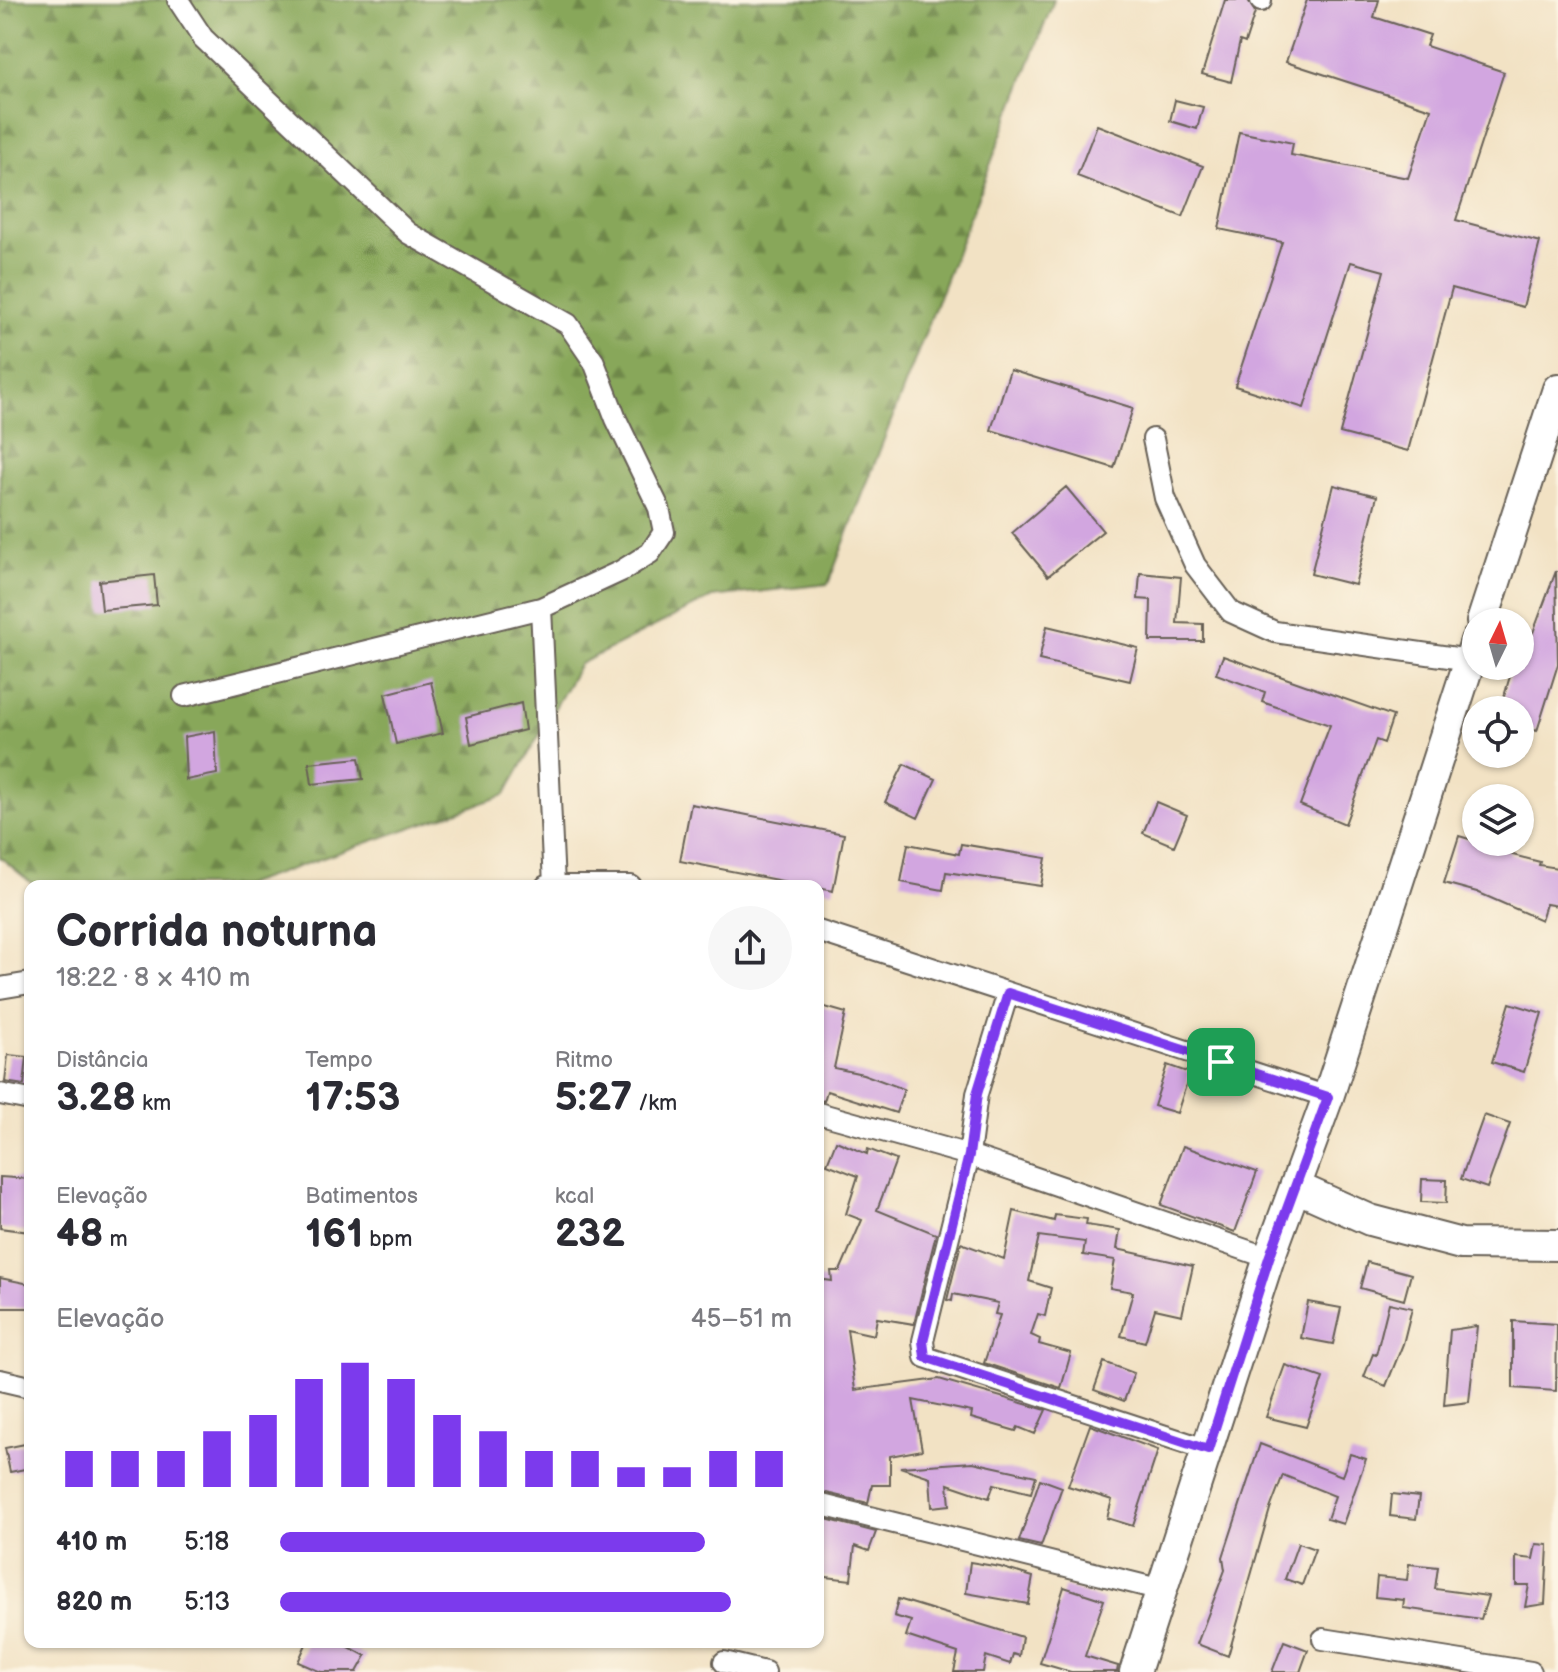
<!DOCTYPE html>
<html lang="pt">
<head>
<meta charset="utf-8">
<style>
  body { margin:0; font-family:"Balsamiq Sans",sans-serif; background:#f7f7f7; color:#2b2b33; height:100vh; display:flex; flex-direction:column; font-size:30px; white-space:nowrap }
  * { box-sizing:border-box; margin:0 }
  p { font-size:26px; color:#7c7c81 }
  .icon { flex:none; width:44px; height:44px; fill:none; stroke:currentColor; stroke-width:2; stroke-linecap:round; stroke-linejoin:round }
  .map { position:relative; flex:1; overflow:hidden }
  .drawer { position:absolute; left:24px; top:880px; width:800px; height:768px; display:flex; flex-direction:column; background:#fff; border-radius:16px; box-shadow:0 2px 6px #0004 }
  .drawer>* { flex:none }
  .needle { width:52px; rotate:5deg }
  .tools { position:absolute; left:1462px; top:608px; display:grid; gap:16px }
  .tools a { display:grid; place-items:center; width:72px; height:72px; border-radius:50%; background:#fff; box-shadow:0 2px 6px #0004; font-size:40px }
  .pin { position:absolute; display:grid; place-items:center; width:68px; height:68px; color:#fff; margin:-34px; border-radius:16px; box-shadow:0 4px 12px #0006 }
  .round { display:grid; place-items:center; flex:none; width:84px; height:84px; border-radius:42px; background:#f7f7f7 }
  .overview { display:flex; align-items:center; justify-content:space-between; height:136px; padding:0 32px }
  h1 { font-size:44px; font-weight:700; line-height:60px }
  .stats { display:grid; grid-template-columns:repeat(3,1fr); gap:12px; height:136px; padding:8px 32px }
  .stats div { display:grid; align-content:center }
  .stats b { font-size:40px; font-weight:700 }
  .stats small { font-size:22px; font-weight:400 }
  .stats p { font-size:22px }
  .chart { height:224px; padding:16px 32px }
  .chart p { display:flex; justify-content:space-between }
  .chart svg { width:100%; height:144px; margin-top:8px; stroke:#7c3aed; stroke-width:6 }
  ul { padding:0 32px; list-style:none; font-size:26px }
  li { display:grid; grid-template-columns:128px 96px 1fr; align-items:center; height:60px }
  li i { height:20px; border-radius:10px; background:#7c3aed }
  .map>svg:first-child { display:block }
  .forest { fill:url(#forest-firs); stroke:#52623b; stroke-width:2 }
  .building { fill:#d2a6e0 }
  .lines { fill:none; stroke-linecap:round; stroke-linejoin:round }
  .street-casing { stroke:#676157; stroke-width:24 }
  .secondary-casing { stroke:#676157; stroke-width:34 }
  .street { stroke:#fff; stroke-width:20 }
  .secondary { stroke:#fff; stroke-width:30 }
  .route-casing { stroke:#fff; stroke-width:16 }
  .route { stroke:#7c3aed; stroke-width:10 }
</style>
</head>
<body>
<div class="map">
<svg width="1558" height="1672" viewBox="0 0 1558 1672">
  <defs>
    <pattern id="forest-firs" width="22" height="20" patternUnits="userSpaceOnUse" patternTransform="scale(2)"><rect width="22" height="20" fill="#88a75a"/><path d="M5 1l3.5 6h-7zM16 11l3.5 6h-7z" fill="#6e874a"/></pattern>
  </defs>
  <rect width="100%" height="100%" fill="#fcf5e5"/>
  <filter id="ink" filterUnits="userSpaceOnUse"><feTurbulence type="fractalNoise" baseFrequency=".0125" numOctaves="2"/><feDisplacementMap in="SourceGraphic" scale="16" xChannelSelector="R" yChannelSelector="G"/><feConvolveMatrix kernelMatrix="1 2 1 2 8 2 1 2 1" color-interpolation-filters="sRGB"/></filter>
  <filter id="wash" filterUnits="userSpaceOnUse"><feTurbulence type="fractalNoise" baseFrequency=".006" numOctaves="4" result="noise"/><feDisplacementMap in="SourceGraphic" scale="32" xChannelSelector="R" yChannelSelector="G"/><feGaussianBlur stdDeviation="1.8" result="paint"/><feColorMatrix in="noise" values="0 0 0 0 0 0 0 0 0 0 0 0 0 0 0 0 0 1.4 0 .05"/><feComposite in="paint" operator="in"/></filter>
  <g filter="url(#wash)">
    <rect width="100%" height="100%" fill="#f2e2c4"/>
    <!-- forest -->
    <path class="forest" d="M 0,0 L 1054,0 L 828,584 L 712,597 L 580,664 L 505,795 L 242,886 L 35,886 L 0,857 Z"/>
    <g id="blocks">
      <!-- building -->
      <path class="building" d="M 1225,0 L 1248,0 L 1255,12 L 1245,43 L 1240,41 L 1231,82 L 1202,74 Z
        M 1307,0 L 1379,0 L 1374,17 L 1430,35 L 1426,46 L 1504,72 L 1456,220 L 1540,242 L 1523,307 L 1452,288 L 1408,451 L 1340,433 L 1384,271 L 1351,262 L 1304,408 L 1235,386 L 1282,242 L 1219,229 L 1239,132 L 1293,143 L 1291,155 L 1408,178 L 1431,109 L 1286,62 Z
        M 1175,100 L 1203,107 L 1197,129 L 1170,121 Z
        M 1097,125 L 1203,166 L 1183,217 L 1077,176 Z
        M 1010,370 L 1133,408 L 1114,468 L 991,430 Z
        M 1334,485 L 1377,496 L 1355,585 L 1311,574 Z
        M 1066,487 L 1103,531 L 1048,576 L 1012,533 Z
        M 1556,571 L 1558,664 L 1537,731 L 1520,726 L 1520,710 L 1500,710 L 1513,666 L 1520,666 L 1520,652 L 1525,654 Z
        M 1140,573 L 1181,577 L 1177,623 L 1203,624 L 1203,641 L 1150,641 L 1151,600 L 1138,599 Z
        M 154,575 L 157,605 L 102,610 L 99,581 Z
        M 1047,626 L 1138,648 L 1130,681 L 1039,660 Z
        M 1223,656 L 1393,716 L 1384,743 L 1376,740 L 1345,824 L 1300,805 L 1330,725 L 1262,702 L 1265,692 L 1216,674 Z
        M 431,682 L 443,733 L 396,744 L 385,694 Z
        M 521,703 L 525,730 L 471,744 L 466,717 Z
        M 215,731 L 217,774 L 186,780 L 184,737 Z
        M 359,758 L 363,779 L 312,784 L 309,763 Z
        M 904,764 L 936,779 L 918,818 L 885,802 Z
        M 1156,802 L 1187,815 L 1174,846 L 1143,833 Z
        M 691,804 L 844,834 L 833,891 L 680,861 Z
        M 1459,836 L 1510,851 L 1509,854 L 1540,862 L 1539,865 L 1558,868 L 1558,906 L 1546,904 L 1541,920 L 1477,892 L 1444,883 Z
        M 908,844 L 959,854 L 961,844 L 1046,858 L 1041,886 L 946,872 L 943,890 L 901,882 Z
        M 1510,1003 L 1542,1013 L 1524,1072 L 1492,1062 Z
        M 818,1005 L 846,1013 L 834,1068 L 863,1074 L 904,1089 L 896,1113 L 827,1091 L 824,1101 L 818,1100 Z
        M 8,1055 L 27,1057 L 24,1085 L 5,1082 Z
        M 1167,1065 L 1190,1073 L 1177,1113 L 1154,1106 Z
        M 1484,1115 L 1510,1124 L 1487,1188 L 1461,1179 Z
        M 836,1141 L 867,1154 L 868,1149 L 896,1160 L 877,1210 L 936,1234 L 914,1324 L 877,1318 L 874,1335 L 847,1329 L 855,1390 L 939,1379 L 1046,1410 L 1035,1434 L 1018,1427 L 1016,1431 L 971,1418 L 972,1412 L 913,1400 L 922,1450 L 890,1456 L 890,1485 L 872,1485 L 868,1503 L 818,1491 L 818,1279 L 832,1281 L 831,1271 L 840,1271 L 862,1220 L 846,1214 L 858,1176 L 827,1164 Z
        M 1183,1146 L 1257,1172 L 1235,1232 L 1161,1205 Z
        M 0,1177 L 30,1179 L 30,1232 L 0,1228 Z
        M 1422,1179 L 1447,1180 L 1446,1203 L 1421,1202 Z
        M 1014,1211 L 1054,1221 L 1055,1215 L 1087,1219 L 1086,1225 L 1120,1230 L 1117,1249 L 1193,1266 L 1182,1315 L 1155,1309 L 1145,1342 L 1121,1336 L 1133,1292 L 1110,1288 L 1115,1260 L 1083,1255 L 1085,1242 L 1039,1236 L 1029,1281 L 1051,1288 L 1045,1316 L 1038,1314 L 1031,1335 L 1040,1339 L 1039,1344 L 1071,1353 L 1061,1388 L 984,1363 L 1000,1315 L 995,1314 L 998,1303 L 953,1294 L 952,1301 L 947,1300 L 961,1243 L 1004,1259 Z
        M 1367,1262 L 1411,1274 L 1404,1300 L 1360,1288 Z
        M 0,1278 L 30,1284 L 30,1308 L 0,1308 Z
        M 1308,1302 L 1341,1308 L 1333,1344 L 1301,1338 Z
        M 1389,1303 L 1412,1308 L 1403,1344 L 1386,1386 L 1364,1377 L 1373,1354 L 1376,1355 Z
        M 1513,1321 L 1557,1324 L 1556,1391 L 1513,1388 Z
        M 1477,1326 L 1469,1402 L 1444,1405 L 1450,1330 Z
        M 1104,1362 L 1134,1373 L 1124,1401 L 1094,1390 Z
        M 1285,1365 L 1323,1378 L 1306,1427 L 1266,1417 Z
        M 1090,1425 L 1158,1450 L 1133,1526 L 1107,1518 L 1112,1500 L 1068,1486 Z
        M 30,1443 L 30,1468 L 10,1472 L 5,1448 Z
        M 1260,1444 L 1342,1476 L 1350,1454 L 1366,1459 L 1343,1524 L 1327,1519 L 1335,1496 L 1283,1475 L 1270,1509 L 1228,1656 L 1197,1644 L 1225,1570 L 1223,1557 Z
        M 973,1462 L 1036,1476 L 1031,1493 L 994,1484 L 989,1498 L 948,1484 L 950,1505 L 932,1507 L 930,1477 L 900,1467 Z
        M 1040,1479 L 1062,1487 L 1041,1546 L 1019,1541 Z
        M 1392,1494 L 1419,1497 L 1416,1519 L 1390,1516 Z
        M 818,1517 L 876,1532 L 869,1551 L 855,1546 L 851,1580 L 818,1576 Z
        M 1298,1543 L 1315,1549 L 1302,1585 L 1285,1579 Z
        M 1536,1544 L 1548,1545 L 1545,1604 L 1525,1607 L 1529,1585 L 1516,1585 L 1516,1557 L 1533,1559 Z
        M 970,1562 L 1000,1567 L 1033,1577 L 1028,1604 L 966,1593 Z
        M 1409,1564 L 1438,1567 L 1435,1589 L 1488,1596 L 1481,1619 L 1403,1608 L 1404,1600 L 1375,1597 L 1377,1577 L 1407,1580 Z
        M 1064,1587 L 1104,1600 L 1085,1656 L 1118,1666 L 1117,1672 L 1071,1672 L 1040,1663 Z
        M 898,1599 L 1022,1637 L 1019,1656 L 1013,1654 L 1010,1664 L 986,1656 L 983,1672 L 954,1672 L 958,1653 L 906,1636 L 911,1621 L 894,1616 Z
        M 1284,1641 L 1308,1650 L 1300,1672 L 1272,1672 Z
        M 307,1642 L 340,1642 L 366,1656 L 357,1672 L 321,1672 L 298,1662 Z"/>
    </g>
  </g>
  <g filter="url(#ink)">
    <use href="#blocks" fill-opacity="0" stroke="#676157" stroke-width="2"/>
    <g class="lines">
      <defs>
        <path id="street" d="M 178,0 L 203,38 L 408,233 L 568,324 L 594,362 L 616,419 L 659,508 L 664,532 L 650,553 L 621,571 L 541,608 L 184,696
          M 1261,1 L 1261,0
          M 1153,439 L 1165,498 L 1195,565 L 1231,612 L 1275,632 L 1470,660
          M 541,608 L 554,885
          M 546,886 L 631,886
          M 818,931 L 1328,1097
          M 0,988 L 30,983
          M 1008,993 L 977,1094 L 969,1155 L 923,1341 L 925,1357 L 1208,1450
          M 0,1094 L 30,1100
          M 818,1113 L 969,1155 L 1269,1258
          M 0,1380 L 30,1387
          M 818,1504 L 1162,1590
          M 1323,1639 L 1531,1672
          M 724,1662 L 765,1672"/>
        <path id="secondary" d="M 1482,622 L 1558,389
          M 1296,1187 L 1370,1220 L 1461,1244 L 1558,1245
          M 1135,1672 L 1269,1258 L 1328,1097 L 1476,641"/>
      </defs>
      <!-- street casing -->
      <use href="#street" class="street-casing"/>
      <!-- secondary casing -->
      <use href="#secondary" class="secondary-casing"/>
      <!-- street -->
      <use href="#street" class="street"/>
      <!-- secondary -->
      <use href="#secondary" class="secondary"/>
    </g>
  </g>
  <g class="lines" filter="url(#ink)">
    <defs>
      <path id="route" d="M 1008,993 L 1328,1097 L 1269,1258 L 1208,1450 L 925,1357 L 923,1341 L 969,1155 L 977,1094 Z"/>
    </defs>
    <!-- route casing -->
    <use href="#route" class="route-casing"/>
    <!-- route -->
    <use href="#route" class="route"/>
  </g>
</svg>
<div class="tools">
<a><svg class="needle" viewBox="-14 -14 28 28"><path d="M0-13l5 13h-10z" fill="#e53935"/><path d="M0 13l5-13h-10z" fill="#7c7c81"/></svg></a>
<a><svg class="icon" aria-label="locate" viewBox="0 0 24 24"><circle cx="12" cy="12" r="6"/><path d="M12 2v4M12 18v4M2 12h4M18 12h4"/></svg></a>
<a><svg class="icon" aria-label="layers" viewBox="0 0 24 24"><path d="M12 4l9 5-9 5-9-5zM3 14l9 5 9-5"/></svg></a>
</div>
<div class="pin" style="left:1221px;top:1062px;background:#1e9e55"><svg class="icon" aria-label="arrive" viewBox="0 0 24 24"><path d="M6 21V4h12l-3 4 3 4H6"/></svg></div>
<section class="drawer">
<div class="overview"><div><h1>Corrida noturna</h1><p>18:22 · 8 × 410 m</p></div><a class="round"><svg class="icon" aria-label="share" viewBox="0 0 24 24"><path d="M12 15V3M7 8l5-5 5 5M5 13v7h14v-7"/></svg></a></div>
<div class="stats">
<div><p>Distância</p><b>3.28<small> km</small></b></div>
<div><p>Tempo</p><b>17:53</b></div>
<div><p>Ritmo</p><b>5:27<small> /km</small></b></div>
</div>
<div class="stats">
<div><p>Elevação</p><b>48<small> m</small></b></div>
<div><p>Batimentos</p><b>161<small> bpm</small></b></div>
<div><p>kcal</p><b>232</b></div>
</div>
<div class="chart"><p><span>Elevação</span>45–51 m</p>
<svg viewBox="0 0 160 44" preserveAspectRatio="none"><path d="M5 44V33M15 44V33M25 44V33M35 44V27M45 44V22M55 44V11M65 44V6M75 44V11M85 44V22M95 44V27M105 44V33M115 44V33M125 44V38M135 44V38M145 44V33M155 44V33"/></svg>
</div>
<ul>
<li><b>410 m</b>5:18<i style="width:83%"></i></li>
<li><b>820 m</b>5:13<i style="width:88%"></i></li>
</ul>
</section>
</div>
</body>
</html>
